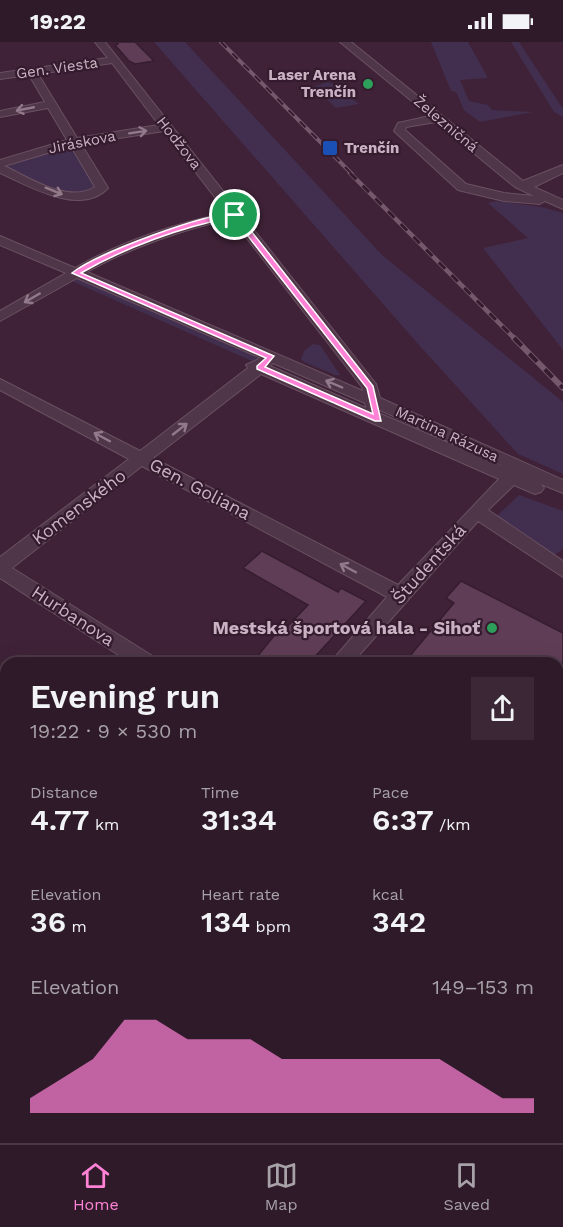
<!DOCTYPE html>
<html lang="en">
<head>
<meta charset="utf-8">
<style>
  body { margin:0; font-family:"Work Sans",sans-serif; background:#3b2735; color:#f1f3f6; height:100vh; display:flex; flex-direction:column; font-size:22px; white-space:nowrap }
  * { box-sizing:border-box; margin:0 }
  p { font-size:20px; color:#a7a1a8 }
  .icon { flex:none; width:33px; height:33px; fill:none; stroke:currentColor; stroke-width:2; stroke-linecap:round; stroke-linejoin:round }
  .map { position:relative; flex:1; overflow:hidden }
  .sheet { position:absolute; left:0px; top:615px; width:564px; height:486px; display:flex; flex-direction:column; background:#2f1a29; border-radius:18px 18px 0 0; box-shadow:0 6px 24px #0002,0 0 0 2px #4a3846 }
  .sheet>* { flex:none }
  .pin { position:absolute; display:grid; place-items:center; width:51px; height:51px; color:#fff; margin:-26px; border:3px solid #fff; border-radius:50%; box-shadow:0 2px 6px #0007 }
  .round { display:grid; place-items:center; flex:none; width:63px; height:63px; border-radius:0px; background:#3b2735 }
  .headline { display:flex; align-items:center; justify-content:space-between; height:102px; padding:0 30px }
  h1 { font-size:33px; font-weight:600; line-height:45px }
  .figures { display:grid; grid-template-columns:repeat(3,1fr); gap:9px; height:102px; padding:6px 30px }
  .figures div { display:grid; align-content:center }
  .figures b { font-size:30px; font-weight:600 }
  .figures small { font-size:16px; font-weight:400 }
  .figures p { font-size:16px }
  .chart { height:168px; padding:12px 30px }
  .chart p { display:flex; justify-content:space-between }
  .chart svg { width:100%; height:108px; margin-top:6px; fill:#ff82d7; opacity:.7 }
  .status { display:flex; justify-content:space-between; align-items:center; height:42px; padding:0 30px; background:#2f1a29; direction:ltr }
  .status svg { height:16px; fill:currentColor }
  .tab-bar { display:flex; justify-content:space-around; align-items:center; height:84px; border-top:2px solid #4a3846; background:#2f1a29; font-size:16px; color:#a7a1a8 }
  .tab-bar a { display:grid; justify-items:center; gap:3px }
  .tab-bar .current { color:#ff82d7 }
  .map>svg:first-child { display:block }
  .green { fill:#422f4f }
  .building { fill:#5f3d56; stroke:#361d2f; stroke-width:1.5 }
  .lines { fill:none; stroke-linecap:round; stroke-linejoin:round }
  .street-casing { stroke:#6a5162; stroke-width:2 }
  .street { fill:#4f3648; fill-rule:evenodd }
  .rail-far2-casing { stroke:#76586d; stroke-width:4 }
  .rail-far1-casing { stroke:#76586d; stroke-width:4.5 }
  .rail-casing { stroke:#76586d; stroke-width:6 }
  .rail-far2 { stroke:#341b2d; stroke-width:2; stroke-dasharray:8; stroke-linecap:butt }
  .rail-far1 { stroke:#341b2d; stroke-width:3; stroke-dasharray:9; stroke-linecap:butt }
  .rail { stroke:#341b2d; stroke-width:4; stroke-dasharray:11; stroke-linecap:butt }
  .oneway { stroke:#937a8b }
  .route { fill:#ff82d7; stroke:#fff; stroke-width:1.5; fill-rule:evenodd }
  .leisure-dot { fill:#2e9e5b; stroke:#341b2d; stroke-width:2 }
  .transit-dot { fill:#1a4fb4; stroke:#341b2d; stroke-width:2 }
  .labels { text-anchor:middle; stroke-width:4.5; stroke-linejoin:round; paint-order:stroke }
  .far-street-label { font-size:15px; fill:#cab2c2; stroke:#341b2d }
  .far-poi-label { font-size:15px; font-weight:bold; fill:#cab2c2; stroke:#341b2d; text-anchor:end }
  .street-label { font-size:18px; fill:#cab2c2; stroke:#341b2d }
  .poi-label { font-size:18px; font-weight:bold; fill:#cab2c2; stroke:#341b2d; text-anchor:end }
</style>
</head>
<body>
<div class="status"><b>19:22</b><svg viewBox="0 0 49 12"><path d="M0 12V9h3v3zM5 12V6h3v6zM10 12V3h3v9zM15 12V0h3v12zM26 1h20v11H26zM47 4h2v5h-2z"/></svg></div>
<div class="map">
<svg width="563" height="1101" viewBox="0 0 563 1101">
  <rect width="100%" height="100%" fill="#3f2237"/>
  <!-- green -->
  <path class="green" d="M 154,0 L 185,0 L 382,213 L 563,360 L 563,432 L 518,412 L 419,303 Z
    M 431,0 L 468,0 L 488,36 L 460,38 L 469,59 L 488,63 L 492,68 L 533,70 L 480,80 L 464,68 L 456,50 L 451,49 Z
    M 511,0 L 519,0 L 563,67 L 563,75 L 554,70 Z
    M 327,40 L 335,42 L 359,62 L 336,66 L 313,45 Z
    M 74,105 L 98,143 L 90,152 L 66,151 L 3,126 L 46,110 Z
    M 496,159 L 542,165 L 563,171 L 563,308 L 483,206 L 528,196 L 488,161 Z
    M 78,237 L 259,316 L 259,317 L 254,320 L 72,239 Z
    M 313,302 L 320,303 L 340,333 L 335,333 L 304,320 L 301,317 L 304,309 Z
    M 519,453 L 563,469 L 563,507 L 554,513 L 497,474 Z
    M 558,714 L 563,717 L 563,1101 L 462,1101 L 454,1095 L 558,1095 Z"/>
  <!-- building -->
  <path class="building" d="M 117,0 L 135,0 L 154,19 L 135,22 L 129,19 L 115,3 L 118,2 Z
    M 262,509 L 338,550 L 341,546 L 366,559 L 311,619 L 305,616 L 300,621 L 252,621 L 282,584 L 286,586 L 308,563 L 243,526 Z
    M 461,539 L 563,591 L 563,621 L 404,621 L 454,561 L 446,556 Z"/>
  <g class="lines">
    <defs>
      <path id="street" d="M 95,0 L 105,0 L 376,342 L 380,356 L 563,438 L 563,451 L 541,442 L 544,446 L 541,450 L 535,452 L 514,443 L 488,468 L 563,519 L 563,535 L 478,479 L 352,621 L 330,621 L 387,555 L 142,424 L 12,526 L 154,615 L 157,621 L 131,621 L 0,536 L 0,515 L 129,417 L 0,348 L 0,337 L 140,409 L 248,326 L 246,323 L 261,316 L 77,236 L 0,279 L 0,269 L 66,231 L 0,203 L 0,194 L 75,226 C 118,201 179,180 227,171 L 164,89 L 81,102 L 108,146 C 81,175 29,144 0,131 L 0,118 L 67,98 L 48,66 L 0,75 L 0,69 L 45,60 L 29,33 L 0,37 L 0,31 L 108,16 ZM 112,21 L 159,83 L 77,96 L 38,32 ZM 71,104 L 95,145 C 68,162 30,136 4,124 ZM 232,177 L 362,345 L 363,349 L 87,230 C 127,207 186,186 232,177 ZM 273,321 L 365,361 L 366,366 L 270,324 ZM 261,332 L 499,437 L 398,543 L 153,416 ZM 380,368 L 509,427 L 376,370 Z
        M 340,0 L 351,0 L 523,139 L 563,123 L 563,131 L 534,145 L 563,158 L 563,167 L 545,159 L 540,162 L 504,159 L 458,148 L 394,89 L 398,81 L 430,74 ZM 436,80 L 515,145 L 534,154 L 504,151 L 466,142 L 405,88 L 406,85 Z
        M 0,763 L 6,766 L 6,790 L 0,787 Z
        M 6,980 L 6,1012 L 0,1015 L 0,983 Z"/>
    </defs>
    <!-- street casing -->
    <use href="#street" class="street-casing"/>
    <!-- street -->
    <use href="#street" class="street"/>
    <defs>
      <path id="rail-far2" d="M 221,0 L 352,132"/>
      <path id="rail-far1" d="M 350,131 L 516,298"/>
      <path id="rail" d="M 514,296 L 563,346"/>
    </defs>
    <!-- rail-far2 casing -->
    <use href="#rail-far2" class="rail-far2-casing"/>
    <!-- rail-far1 casing -->
    <use href="#rail-far1" class="rail-far1-casing"/>
    <!-- rail casing -->
    <use href="#rail" class="rail-casing"/>
    <!-- rail-far2 -->
    <use href="#rail-far2" class="rail-far2"/>
    <!-- rail-far1 -->
    <use href="#rail-far1" class="rail-far1"/>
    <!-- rail -->
    <use href="#rail" class="rail"/>
  </g>
  <!-- one-way arrows -->
  <defs><path id="oneway-shaft" d="M-6 0H5M1.5-3L5.5 0L1.5 3" fill="none" stroke-width="1.6" stroke-linecap="round" stroke-linejoin="round" transform="scale(1.5)"/></defs>
  <g class="oneway">
    <use href="#oneway-shaft" transform="translate(25 67) rotate(169)"/>
    <use href="#oneway-shaft" transform="translate(138 90) rotate(-9)"/>
    <use href="#oneway-shaft" transform="translate(54 149) rotate(22)"/>
    <use href="#oneway-shaft" transform="translate(32 256) rotate(150)"/>
    <use href="#oneway-shaft" transform="translate(334 342) rotate(-157)"/>
    <use href="#oneway-shaft" transform="translate(180 387) rotate(-38)"/>
    <use href="#oneway-shaft" transform="translate(102 395) rotate(-152)"/>
    <use href="#oneway-shaft" transform="translate(348 526) rotate(-152)"/>
  </g>
  <!-- route -->
  <path class="route" d="M 237,171 L 373,344 L 381,379 L 375,379 L 257,327 L 257,324 L 266,316 L 72,231 C 97,211 205,171 237,171 ZM 233,175 L 367,346 L 373,372 L 265,325 L 274,314 L 81,231 C 126,205 182,185 233,175 Z"/>
  <!-- markers -->
  <g class="leisure-dot">
    <circle cx="368" cy="42" r="6"/>
    <circle cx="492" cy="586" r="6"/>
  </g>
  <rect class="transit-dot" x="322" y="98" width="16" height="16" rx="3"/>
  <g class="labels">
    <!-- far-street labels -->
    <g class="far-street-label">
      <text transform="translate(57 26) rotate(-8)" y="5">Gen. Viesta</text>
      <text transform="translate(446 82) rotate(40)" y="5">Železničná</text>
      <text transform="translate(82 100) rotate(-11)" y="5">Jiráskova</text>
      <text transform="translate(179 101) rotate(52)" y="5">Hodžova</text>
      <text transform="translate(447 392) rotate(25)" y="5">Martina Rázusa</text>
    </g>
    <!-- far-poi labels -->
    <g class="far-poi-label">
      <text x="356" y="38">Laser Arena<tspan x="356" dy="17">Trenčín</tspan></text>
      <text x="344" y="111" text-anchor="start">Trenčín</text>
    </g>
    <!-- street labels -->
    <g class="street-label">
      <text transform="translate(200 447) rotate(28)" y="6">Gen. Goliana</text>
      <text transform="translate(79 465) rotate(-37)" y="6">Komenského</text>
      <text transform="translate(429 522) rotate(-48)" y="6">Študentská</text>
      <text transform="translate(73 574) rotate(33)" y="6">Hurbanova</text>
    </g>
    <!-- poi labels -->
    <g class="poi-label">
      <text x="480" y="592">Mestská športová hala - Sihoť</text>
    </g>
  </g>
</svg>
<div class="pin" style="left:235px;top:173px;background:#1e9e55"><svg class="icon" aria-label="arrive" viewBox="0 0 24 24"><path d="M6 21V4h12l-3 4 3 4H6"/></svg></div>
<section class="sheet">
<div class="headline"><div><h1>Evening run</h1><p>19:22 · 9 × 530 m</p></div><a class="round"><svg class="icon" aria-label="share" viewBox="0 0 24 24"><path d="M12 15V3M7 8l5-5 5 5M5 13v7h14v-7"/></svg></a></div>
<div class="figures">
<div><p>Distance</p><b>4.77<small> km</small></b></div>
<div><p>Time</p><b>31:34</b></div>
<div><p>Pace</p><b>6:37<small> /km</small></b></div>
</div>
<div class="figures">
<div><p>Elevation</p><b>36<small> m</small></b></div>
<div><p>Heart rate</p><b>134<small> bpm</small></b></div>
<div><p>kcal</p><b>342</b></div>
</div>
<div class="chart"><p><span>Elevation</span>149–153 m</p>
<svg viewBox="0 0 160 44" preserveAspectRatio="none"><path d="M0 44V38L10 30L20 22L30 6L40 6L50 14L60 14L70 14L80 22L90 22L100 22L110 22L120 22L130 22L140 30L150 38L160 38V44z"/></svg>
</div>
</section>
</div>
<nav class="tab-bar">
<a class="current"><svg class="icon" aria-label="home" viewBox="0 0 24 24"><path d="M3 11l9-7 9 7M6 9v11h12V9"/></svg>Home</a>
<a><svg class="icon" aria-label="map" viewBox="0 0 24 24"><path d="M3 6l6-2 6 2 6-2v14l-6 2-6-2-6 2zM9 4v14M15 6v14"/></svg>Map</a>
<a><svg class="icon" aria-label="saved" viewBox="0 0 24 24"><path d="M7 4h10v16l-5-4-5 4z"/></svg>Saved</a>
</nav>
</body>
</html>
